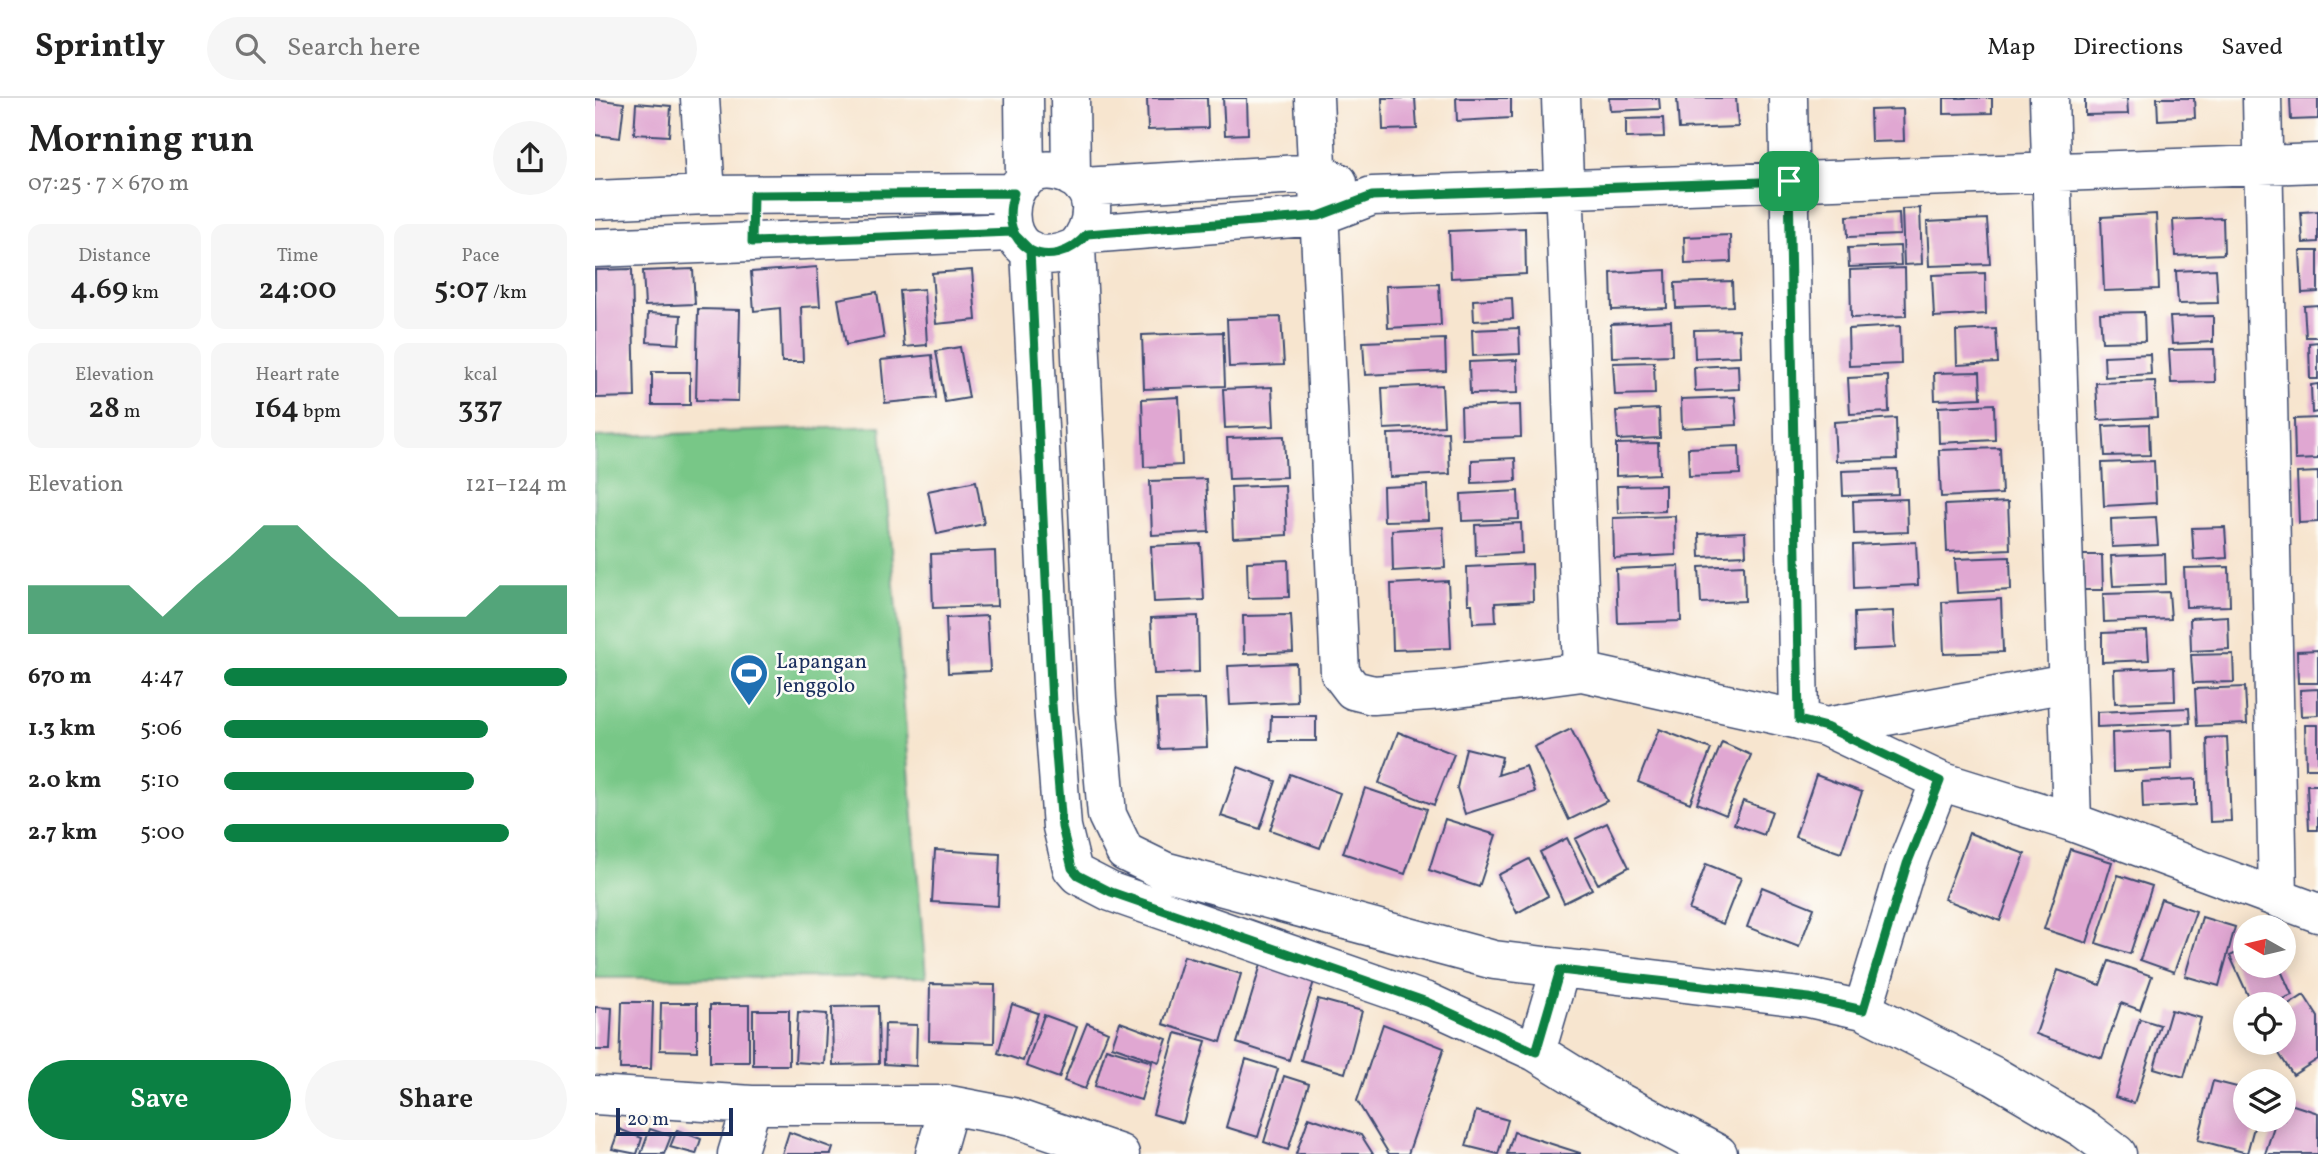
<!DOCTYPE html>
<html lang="en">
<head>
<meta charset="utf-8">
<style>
  body { margin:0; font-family:Vollkorn,serif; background:#f6f6f6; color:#222; height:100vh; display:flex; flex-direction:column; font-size:26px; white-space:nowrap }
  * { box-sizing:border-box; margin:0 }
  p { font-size:23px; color:#767676 }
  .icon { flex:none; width:38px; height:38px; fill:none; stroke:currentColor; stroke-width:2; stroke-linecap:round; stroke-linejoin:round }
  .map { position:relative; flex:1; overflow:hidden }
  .panel { display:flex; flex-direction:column; background:#fff; width:595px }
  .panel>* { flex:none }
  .needle { width:46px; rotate:278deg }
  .tools { position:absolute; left:1638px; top:817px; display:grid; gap:14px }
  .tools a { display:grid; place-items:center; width:63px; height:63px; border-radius:50%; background:#fff; box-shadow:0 4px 18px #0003; font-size:35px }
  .scale { position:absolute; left:21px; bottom:18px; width:117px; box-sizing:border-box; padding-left:7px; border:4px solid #1b2f5e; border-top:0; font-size:19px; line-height:24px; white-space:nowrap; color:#1b2f5e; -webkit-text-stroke:5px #fdfcf7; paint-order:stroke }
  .pin { position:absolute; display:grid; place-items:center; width:60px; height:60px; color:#fff; margin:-30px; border-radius:14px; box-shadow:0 4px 10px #0006 }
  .round { display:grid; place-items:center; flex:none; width:74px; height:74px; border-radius:37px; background:#f6f6f6 }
  .head { display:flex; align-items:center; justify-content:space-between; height:119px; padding:0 28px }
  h1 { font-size:38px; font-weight:600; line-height:52px }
  .metrics { display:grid; grid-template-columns:repeat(3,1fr); gap:10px; height:119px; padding:7px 28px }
  .metrics div { display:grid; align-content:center; border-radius:14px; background:#f6f6f6; text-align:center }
  .metrics b { font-size:30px; font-weight:600 }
  .metrics small { font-size:19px; font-weight:400 }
  .metrics p { font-size:19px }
  .chart { height:196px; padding:14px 28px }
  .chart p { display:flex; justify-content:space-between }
  .chart svg { width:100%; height:126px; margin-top:7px; fill:#0b8043; opacity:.7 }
  .button { display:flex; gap:14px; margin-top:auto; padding:14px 28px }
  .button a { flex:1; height:80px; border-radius:42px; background:#0b8043; color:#fff; font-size:28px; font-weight:600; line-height:80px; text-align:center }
  .button a+a { background:#f6f6f6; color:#222 }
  ul { padding:0 28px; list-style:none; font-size:23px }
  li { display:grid; grid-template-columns:112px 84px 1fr; align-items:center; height:52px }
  li i { height:18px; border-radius:9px; background:#0b8043 }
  header { display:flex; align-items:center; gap:42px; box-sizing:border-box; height:98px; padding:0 35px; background:#fff; border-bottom:2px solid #e0e0e0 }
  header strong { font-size:33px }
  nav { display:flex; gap:38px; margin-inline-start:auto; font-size:24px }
  .search { width:490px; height:63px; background:#f6f6f6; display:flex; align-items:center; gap:18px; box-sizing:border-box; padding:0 24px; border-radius:38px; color:#767676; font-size:26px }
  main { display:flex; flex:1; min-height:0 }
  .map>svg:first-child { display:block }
  .green { fill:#78c787; stroke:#4a7b72; stroke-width:2 }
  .building { fill:#e0a7d2 }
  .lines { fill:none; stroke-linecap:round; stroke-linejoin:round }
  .minor-casing { stroke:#3c4a6f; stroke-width:41 }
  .minor { stroke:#fff; stroke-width:38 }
  .route-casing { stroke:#fff; stroke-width:14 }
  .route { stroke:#0b8043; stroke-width:9 }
  .labels { text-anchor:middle; stroke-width:5; stroke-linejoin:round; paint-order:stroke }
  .poi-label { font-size:21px; fill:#1b2f5e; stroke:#fdfcf7; text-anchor:start }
</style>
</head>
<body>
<header>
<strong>Sprintly</strong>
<div class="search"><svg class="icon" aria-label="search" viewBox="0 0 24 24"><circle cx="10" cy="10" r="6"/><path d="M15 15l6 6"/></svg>Search here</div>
<nav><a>Map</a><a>Directions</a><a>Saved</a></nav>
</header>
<main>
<section class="panel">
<div class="head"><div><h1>Morning run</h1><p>07:25 · 7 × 670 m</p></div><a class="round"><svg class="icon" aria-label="share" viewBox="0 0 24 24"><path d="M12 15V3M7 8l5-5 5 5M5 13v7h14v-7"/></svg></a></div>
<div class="metrics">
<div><p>Distance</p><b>4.69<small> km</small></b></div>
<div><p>Time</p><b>24:00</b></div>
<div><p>Pace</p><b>5:07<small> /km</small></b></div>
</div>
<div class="metrics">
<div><p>Elevation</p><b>28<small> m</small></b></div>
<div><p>Heart rate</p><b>164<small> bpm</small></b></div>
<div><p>kcal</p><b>337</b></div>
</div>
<div class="chart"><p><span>Elevation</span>121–124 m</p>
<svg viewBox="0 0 160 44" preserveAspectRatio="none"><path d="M0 44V27L10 27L20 27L30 27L40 38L50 27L60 17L70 6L80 6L90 17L100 27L110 38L120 38L130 38L140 27L150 27L160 27V44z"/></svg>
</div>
<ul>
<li><b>670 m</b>4:47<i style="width:100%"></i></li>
<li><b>1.3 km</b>5:06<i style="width:77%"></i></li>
<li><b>2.0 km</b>5:10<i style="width:73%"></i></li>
<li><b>2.7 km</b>5:00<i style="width:83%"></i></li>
</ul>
<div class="button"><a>Save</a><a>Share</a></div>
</section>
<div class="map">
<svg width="1723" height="1056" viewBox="0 0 1723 1056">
  <rect width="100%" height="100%" fill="#fdfcf7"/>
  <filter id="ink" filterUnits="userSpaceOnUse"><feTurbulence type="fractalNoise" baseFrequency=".0143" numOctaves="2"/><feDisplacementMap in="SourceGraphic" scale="14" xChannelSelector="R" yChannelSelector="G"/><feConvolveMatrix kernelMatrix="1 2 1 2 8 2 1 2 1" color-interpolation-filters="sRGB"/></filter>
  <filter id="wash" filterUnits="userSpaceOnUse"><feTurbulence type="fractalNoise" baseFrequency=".00686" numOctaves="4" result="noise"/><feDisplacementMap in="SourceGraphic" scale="28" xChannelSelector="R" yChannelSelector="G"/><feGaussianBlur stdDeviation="1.57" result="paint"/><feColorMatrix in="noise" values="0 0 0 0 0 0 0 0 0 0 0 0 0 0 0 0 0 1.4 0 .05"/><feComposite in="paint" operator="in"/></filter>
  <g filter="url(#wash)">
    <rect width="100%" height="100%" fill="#f7e5cf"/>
    <!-- green -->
    <path class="green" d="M 286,328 L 331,879 L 0,880 L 0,339 Z"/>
    <g id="blocks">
      <!-- building -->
      <path class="building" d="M 552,0 L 612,0 L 613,30 L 553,32 Z
        M 628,0 L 652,0 L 653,36 L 630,37 Z
        M 787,0 L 820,0 L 822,31 L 788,32 Z
        M 861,0 L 916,0 L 916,20 L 862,23 Z
        M 1014,0 L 1064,0 L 1065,11 L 1015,13 Z
        M 1082,0 L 1141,0 L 1143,29 L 1084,31 Z
        M 1349,0 L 1397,0 L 1397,15 L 1349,16 Z
        M 1490,0 L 1532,0 L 1533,16 L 1490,17 Z
        M 1562,0 L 1599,0 L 1600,20 L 1563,22 Z
        M 1695,0 L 1723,0 L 1723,21 L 1696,22 Z
        M 0,1 L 29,5 L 25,40 L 0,37 Z
        M 41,5 L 76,8 L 74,38 L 39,36 Z
        M 1308,11 L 1309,43 L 1276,44 L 1275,12 Z
        M 1068,20 L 1069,39 L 1031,40 L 1031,21 Z
        M 1325,110 L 1327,166 L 1309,167 L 1307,111 Z
        M 1723,113 L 1723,144 L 1708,145 L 1706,114 Z
        M 1304,115 L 1305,137 L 1253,139 L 1252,118 Z
        M 1561,116 L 1564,191 L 1509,193 L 1506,119 Z
        M 1628,120 L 1629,156 L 1580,158 L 1578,122 Z
        M 1392,121 L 1395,166 L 1334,168 L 1332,124 Z
        M 930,130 L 931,176 L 856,180 L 854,133 Z
        M 1135,137 L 1136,164 L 1090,166 L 1089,139 Z
        M 1305,148 L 1306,167 L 1254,169 L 1253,150 Z
        M 1705,153 L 1723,153 L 1723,194 L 1707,195 Z
        M 222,169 L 225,208 L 206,209 L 208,264 L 187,264 L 185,210 L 159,213 L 156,174 Z
        M 1310,170 L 1311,218 L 1256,220 L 1255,172 Z
        M 37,171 L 40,299 L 1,300 L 0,172 Z
        M 98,171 L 100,206 L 50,208 L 48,173 Z
        M 1621,171 L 1623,205 L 1583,206 L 1581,173 Z
        M 377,172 L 381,222 L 341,226 L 337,175 Z
        M 1071,172 L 1072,210 L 1017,212 L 1016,175 Z
        M 1390,175 L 1391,216 L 1339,219 L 1337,177 Z
        M 1137,183 L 1138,208 L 1081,210 L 1080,185 Z
        M 844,186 L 846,227 L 793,230 L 791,188 Z
        M 329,191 L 332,247 L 309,249 L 305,193 Z
        M 282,194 L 289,240 L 251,247 L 243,201 Z
        M 917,200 L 918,221 L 879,223 L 878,202 Z
        M 1723,207 L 1723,239 L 1711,239 L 1709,208 Z
        M 103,211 L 145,212 L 143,303 L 101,302 Z
        M 1549,214 L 1550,243 L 1507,244 L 1505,215 Z
        M 53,215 L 86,217 L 84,246 L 52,244 Z
        M 1618,218 L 1618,244 L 1577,246 L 1575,219 Z
        M 686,219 L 689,267 L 634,269 L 632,221 Z
        M 1076,223 L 1077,257 L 1017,259 L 1016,226 Z
        M 1305,228 L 1306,266 L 1254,268 L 1253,231 Z
        M 924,230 L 925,256 L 878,258 L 877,232 Z
        M 1144,231 L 1145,258 L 1100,260 L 1099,232 Z
        M 1401,231 L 1403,265 L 1362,267 L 1361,233 Z
        M 628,234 L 630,288 L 549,291 L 547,237 Z
        M 850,241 L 851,273 L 770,277 L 768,244 Z
        M 1723,244 L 1723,281 L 1715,281 L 1714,245 Z
        M 365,249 L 374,300 L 350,304 L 341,253 Z
        M 1619,251 L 1620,284 L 1576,285 L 1574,252 Z
        M 1555,256 L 1556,276 L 1510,279 L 1509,258 Z
        M 337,257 L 341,300 L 290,305 L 286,262 Z
        M 922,262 L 923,295 L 875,296 L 874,264 Z
        M 1059,264 L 1060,296 L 1020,297 L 1018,265 Z
        M 1143,267 L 1144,291 L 1100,293 L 1099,269 Z
        M 57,274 L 95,274 L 95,307 L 57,307 Z
        M 1385,274 L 1386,300 L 1340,302 L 1339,275 Z
        M 1293,278 L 1294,314 L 1255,316 L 1253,280 Z
        M 1560,283 L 1562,319 L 1503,322 L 1501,285 Z
        M 1723,286 L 1723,314 L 1717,315 L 1716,287 Z
        M 847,287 L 849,328 L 789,331 L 787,290 Z
        M 677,289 L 679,328 L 630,330 L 628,291 Z
        M 584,299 L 587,367 L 549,369 L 547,301 Z
        M 1140,299 L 1142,327 L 1087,330 L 1086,301 Z
        M 1399,306 L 1400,342 L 1344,345 L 1343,309 Z
        M 925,307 L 926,339 L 867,341 L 866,309 Z
        M 1064,311 L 1065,340 L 1023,342 L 1021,313 Z
        M 1301,320 L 1302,361 L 1241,363 L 1239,324 Z
        M 1723,320 L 1723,361 L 1700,362 L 1699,321 Z
        M 1554,326 L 1555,357 L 1510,358 L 1508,328 Z
        M 853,334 L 855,376 L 795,379 L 793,336 Z
        M 689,338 L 691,379 L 634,381 L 632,340 Z
        M 1063,345 L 1064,376 L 1021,378 L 1021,346 Z
        M 1144,348 L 1145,376 L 1094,378 L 1093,350 Z
        M 1405,350 L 1407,396 L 1346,399 L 1344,352 Z
        M 920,360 L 921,383 L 877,385 L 877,362 Z
        M 1559,363 L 1561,405 L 1509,408 L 1507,365 Z
        M 1302,371 L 1303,396 L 1248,398 L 1247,373 Z
        M 1723,374 L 1723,424 L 1704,425 L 1702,375 Z
        M 611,381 L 614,434 L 557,437 L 555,383 Z
        M 381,383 L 389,426 L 342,436 L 333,393 Z
        M 690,387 L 692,437 L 638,440 L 636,389 Z
        M 832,387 L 833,422 L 789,423 L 788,389 Z
        M 1070,387 L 1070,413 L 1023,415 L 1022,388 Z
        M 923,393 L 924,421 L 867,423 L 866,396 Z
        M 1312,401 L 1313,434 L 1259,436 L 1258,403 Z
        M 1413,404 L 1415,451 L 1352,454 L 1350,407 Z
        M 1080,418 L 1081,457 L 1019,460 L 1018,420 Z
        M 1561,419 L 1563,447 L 1517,449 L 1516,421 Z
        M 926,425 L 927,455 L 881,458 L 880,427 Z
        M 848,429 L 850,470 L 798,473 L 797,432 Z
        M 1630,429 L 1632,460 L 1599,462 L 1597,430 Z
        M 1150,434 L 1151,457 L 1105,459 L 1104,436 Z
        M 1321,444 L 1323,487 L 1259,490 L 1258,447 Z
        M 606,446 L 609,502 L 559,504 L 556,448 Z
        M 400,453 L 402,508 L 338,510 L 336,456 Z
        M 1570,456 L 1571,486 L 1518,488 L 1516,458 Z
        M 1488,457 L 1507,457 L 1508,492 L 1489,492 Z
        M 1415,459 L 1416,492 L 1362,495 L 1360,461 Z
        M 693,462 L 694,499 L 653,500 L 652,464 Z
        M 937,466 L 938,503 L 900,505 L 901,524 L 878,525 L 877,506 L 873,506 L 872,469 Z
        M 1149,467 L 1150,503 L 1106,505 L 1104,469 Z
        M 1084,468 L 1086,523 L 1023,525 L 1021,471 Z
        M 1634,469 L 1635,508 L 1591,509 L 1589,470 Z
        M 853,483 L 856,550 L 798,552 L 796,486 Z
        M 1574,494 L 1576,521 L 1509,524 L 1508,496 Z
        M 1406,501 L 1408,554 L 1349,556 L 1347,504 Z
        M 1298,513 L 1300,550 L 1260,552 L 1259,515 Z
        M 696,517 L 698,554 L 649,556 L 648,518 Z
        M 392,518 L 395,573 L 353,575 L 351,520 Z
        M 603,518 L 604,574 L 559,576 L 556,520 Z
        M 1633,518 L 1634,551 L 1596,553 L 1595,520 Z
        M 1552,533 L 1554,562 L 1507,564 L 1507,535 Z
        M 1723,552 L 1723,585 L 1703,585 L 1702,553 Z
        M 1638,556 L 1639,584 L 1598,585 L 1596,557 Z
        M 701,565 L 702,604 L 635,607 L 633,568 Z
        M 1579,569 L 1580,603 L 1520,605 L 1519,572 Z
        M 1650,589 L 1652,626 L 1602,628 L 1600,591 Z
        M 1723,591 L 1723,617 L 1706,618 L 1705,592 Z
        M 610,601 L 612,649 L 564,651 L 561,602 Z
        M 1594,610 L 1595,625 L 1502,629 L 1502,614 Z
        M 676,618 L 721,618 L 721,643 L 675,643 Z
        M 1710,627 L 1723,627 L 1723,670 L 1711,670 Z
        M 976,631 L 1012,703 L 974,722 L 939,649 Z
        M 1064,631 L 1116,651 L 1095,705 L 1043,684 Z
        M 1576,632 L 1577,671 L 1518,674 L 1517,635 Z
        M 803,634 L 859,656 L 839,707 L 784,685 Z
        M 1632,639 L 1636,723 L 1615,724 L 1612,640 Z
        M 1127,644 L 1156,657 L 1131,717 L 1102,705 Z
        M 871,650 L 907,659 L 903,677 L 931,668 L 940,694 L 870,716 L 862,690 Z
        M 643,669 L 681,683 L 665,731 L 626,718 Z
        M 695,676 L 745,695 L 725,750 L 675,732 Z
        M 1221,677 L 1267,694 L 1246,755 L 1200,739 Z
        M 1601,681 L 1601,707 L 1548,710 L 1547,684 Z
        M 1712,687 L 1723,687 L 1723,732 L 1714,732 Z
        M 770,690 L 832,711 L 810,776 L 748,755 Z
        M 1148,703 L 1177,713 L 1169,737 L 1139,726 Z
        M 850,721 L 901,737 L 884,789 L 834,772 Z
        M 1012,725 L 1034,769 L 1003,786 L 980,741 Z
        M 1374,735 L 1430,756 L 1405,823 L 1349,801 Z
        M 972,740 L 997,791 L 969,805 L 945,754 Z
        M 1475,751 L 1517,764 L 1492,845 L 1449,831 Z
        M 340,752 L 405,756 L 403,808 L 337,804 Z
        M 934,761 L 953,798 L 922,815 L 903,777 Z
        M 1111,766 L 1146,780 L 1128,826 L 1094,812 Z
        M 1523,777 L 1557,788 L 1535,856 L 1501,845 Z
        M 1167,789 L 1219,810 L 1204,849 L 1152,829 Z
        M 1566,801 L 1601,813 L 1579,874 L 1545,862 Z
        M 1607,819 L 1640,829 L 1624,888 L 1590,878 Z
        M 1650,851 L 1650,868 L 1684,868 L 1697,897 L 1676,906 L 1657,906 L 1635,858 Z
        M 589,858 L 646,876 L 626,944 L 568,926 Z
        M 668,860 L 721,877 L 694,962 L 642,945 Z
        M 1514,863 L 1557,878 L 1545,912 L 1526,905 L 1507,960 L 1441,936 L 1463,872 L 1505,887 Z
        M 335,886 L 400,887 L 399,945 L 334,943 Z
        M 1709,897 L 1723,919 L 1723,961 L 1698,977 L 1677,945 L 1689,945 L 1689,910 Z
        M 723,901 L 767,913 L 750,975 L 706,962 Z
        M 27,904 L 58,904 L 56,971 L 25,971 Z
        M 66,905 L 102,905 L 102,953 L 65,952 Z
        M 417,906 L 443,915 L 428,963 L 403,955 Z
        M 115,907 L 154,907 L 154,964 L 115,964 Z
        M 283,908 L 284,966 L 238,967 L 237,909 Z
        M 0,909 L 17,910 L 15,952 L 0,952 Z
        M 158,912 L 194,912 L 194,967 L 158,967 Z
        M 1576,912 L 1606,920 L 1589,979 L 1559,970 Z
        M 203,914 L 232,916 L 229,966 L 200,964 Z
        M 449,917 L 482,929 L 464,980 L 431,968 Z
        M 1545,921 L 1565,927 L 1539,1005 L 1520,999 Z
        M 525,924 L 572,941 L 564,964 L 517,948 Z
        M 492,925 L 513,934 L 490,991 L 469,983 Z
        M 290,926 L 322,927 L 321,968 L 289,966 Z
        M 788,926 L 849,950 L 813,1056 L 794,1056 L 762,1003 Z
        M 581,935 L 611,943 L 588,1025 L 558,1016 Z
        M 511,950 L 557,964 L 546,1002 L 500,988 Z
        M 651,961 L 683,971 L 663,1039 L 631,1029 Z
        M 689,978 L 714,986 L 693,1052 L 669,1044 Z
        M 1618,983 L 1650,991 L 1650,1022 L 1661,1022 L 1652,1055 L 1603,1042 Z
        M 1689,1004 L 1723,1015 L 1723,1056 L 1670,1056 L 1681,1022 L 1689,1022 Z
        M 881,1013 L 913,1022 L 903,1056 L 871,1048 Z
        M 714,1019 L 766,1037 L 778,1056 L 701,1056 Z
        M 24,1031 L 47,1040 L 42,1056 L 17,1051 Z
        M 55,1031 L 76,1038 L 69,1056 L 46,1056 Z
        M 82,1032 L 106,1041 L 101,1056 L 75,1049 Z
        M 194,1034 L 238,1050 L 236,1056 L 187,1056 Z
        M 919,1034 L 985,1055 L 985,1056 L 912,1056 Z"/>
    </g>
  </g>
  <g filter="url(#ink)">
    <use href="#blocks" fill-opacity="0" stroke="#3c4a6f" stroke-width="2"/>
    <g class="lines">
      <defs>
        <path id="minor" d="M 105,0 L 111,97
          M 429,0 L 430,82
          M 475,0 L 476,79
          M 719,0 L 745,575 L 758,592 L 778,597 L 848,592 L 987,574 L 1204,622 L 1231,629 L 1345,683 L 1477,724 L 1723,815
          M 966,0 L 987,574
          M 1193,0 L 1204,622
          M 1454,0 L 1477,724
          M 1667,0 L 1683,800
          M 488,89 L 721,75 L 743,84
          M 0,102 L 111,97 L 419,95
          M 492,136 L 724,118 L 777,98 L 1723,65
          M 481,149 C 393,191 397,46 473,77 C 505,91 500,127 481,149 L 502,602 L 512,717 L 530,754 L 569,773 L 899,862 L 1214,900 L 1268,912 L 1399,978 L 1489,1031 L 1522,1056
          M 0,150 L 417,134
          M 435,152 L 458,606 L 467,729 L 477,770 L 483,777 L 516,794 L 832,904 L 941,954 L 1007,995 L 1123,1056
          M 1231,629 L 1472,585
          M 1268,912 L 1312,766 L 1345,683
          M 941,954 L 965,872
          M 0,997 L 157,1007 L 354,1007 L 417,1019 L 525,1056
          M 142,1056 L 157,1007
          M 340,1056 L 354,1007"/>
      </defs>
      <!-- minor casing -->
      <use href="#minor" class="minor-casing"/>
      <!-- minor -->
      <use href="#minor" class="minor"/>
    </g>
  </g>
  <g class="lines" filter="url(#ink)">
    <defs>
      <path id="route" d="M 1194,83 L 777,98 L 724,118 L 492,136 C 456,179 400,149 419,95 L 158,97 L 157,144 L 417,134 L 435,152 L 457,606 L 467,729 L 477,770 L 483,777 L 516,794 L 832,904 L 941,954 L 965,872 L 1214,900 L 1268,912 L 1312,766 L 1345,683 L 1231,629 L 1204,622 L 1194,83"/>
    </defs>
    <!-- route casing -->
    <use href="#route" class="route-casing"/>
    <!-- route -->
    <use href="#route" class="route"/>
  </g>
  <!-- icons -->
  <defs>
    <symbol id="stadium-pin" viewBox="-11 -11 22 30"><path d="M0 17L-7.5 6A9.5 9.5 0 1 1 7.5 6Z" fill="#1f6fb2" stroke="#fdfcf7"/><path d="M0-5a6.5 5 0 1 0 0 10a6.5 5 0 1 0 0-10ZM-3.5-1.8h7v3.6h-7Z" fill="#fff"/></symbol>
  </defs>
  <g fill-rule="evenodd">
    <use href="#stadium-pin" x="132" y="553" width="44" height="60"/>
  </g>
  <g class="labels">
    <!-- poi labels -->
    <g class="poi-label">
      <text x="181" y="570">Lapangan<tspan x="181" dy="24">Jenggolo</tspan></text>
    </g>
  </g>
</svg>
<div class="tools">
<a><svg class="needle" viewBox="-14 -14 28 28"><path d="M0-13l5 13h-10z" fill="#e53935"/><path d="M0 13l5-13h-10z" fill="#767676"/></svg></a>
<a><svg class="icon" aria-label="locate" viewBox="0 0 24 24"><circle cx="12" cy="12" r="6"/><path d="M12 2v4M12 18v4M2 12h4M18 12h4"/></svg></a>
<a><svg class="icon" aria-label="layers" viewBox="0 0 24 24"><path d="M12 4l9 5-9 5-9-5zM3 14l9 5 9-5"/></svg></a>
</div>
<div class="scale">20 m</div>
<div class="pin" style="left:1194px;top:83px;background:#1e9e55"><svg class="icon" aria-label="arrive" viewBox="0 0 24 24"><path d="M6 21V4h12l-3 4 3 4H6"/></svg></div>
</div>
</main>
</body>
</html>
